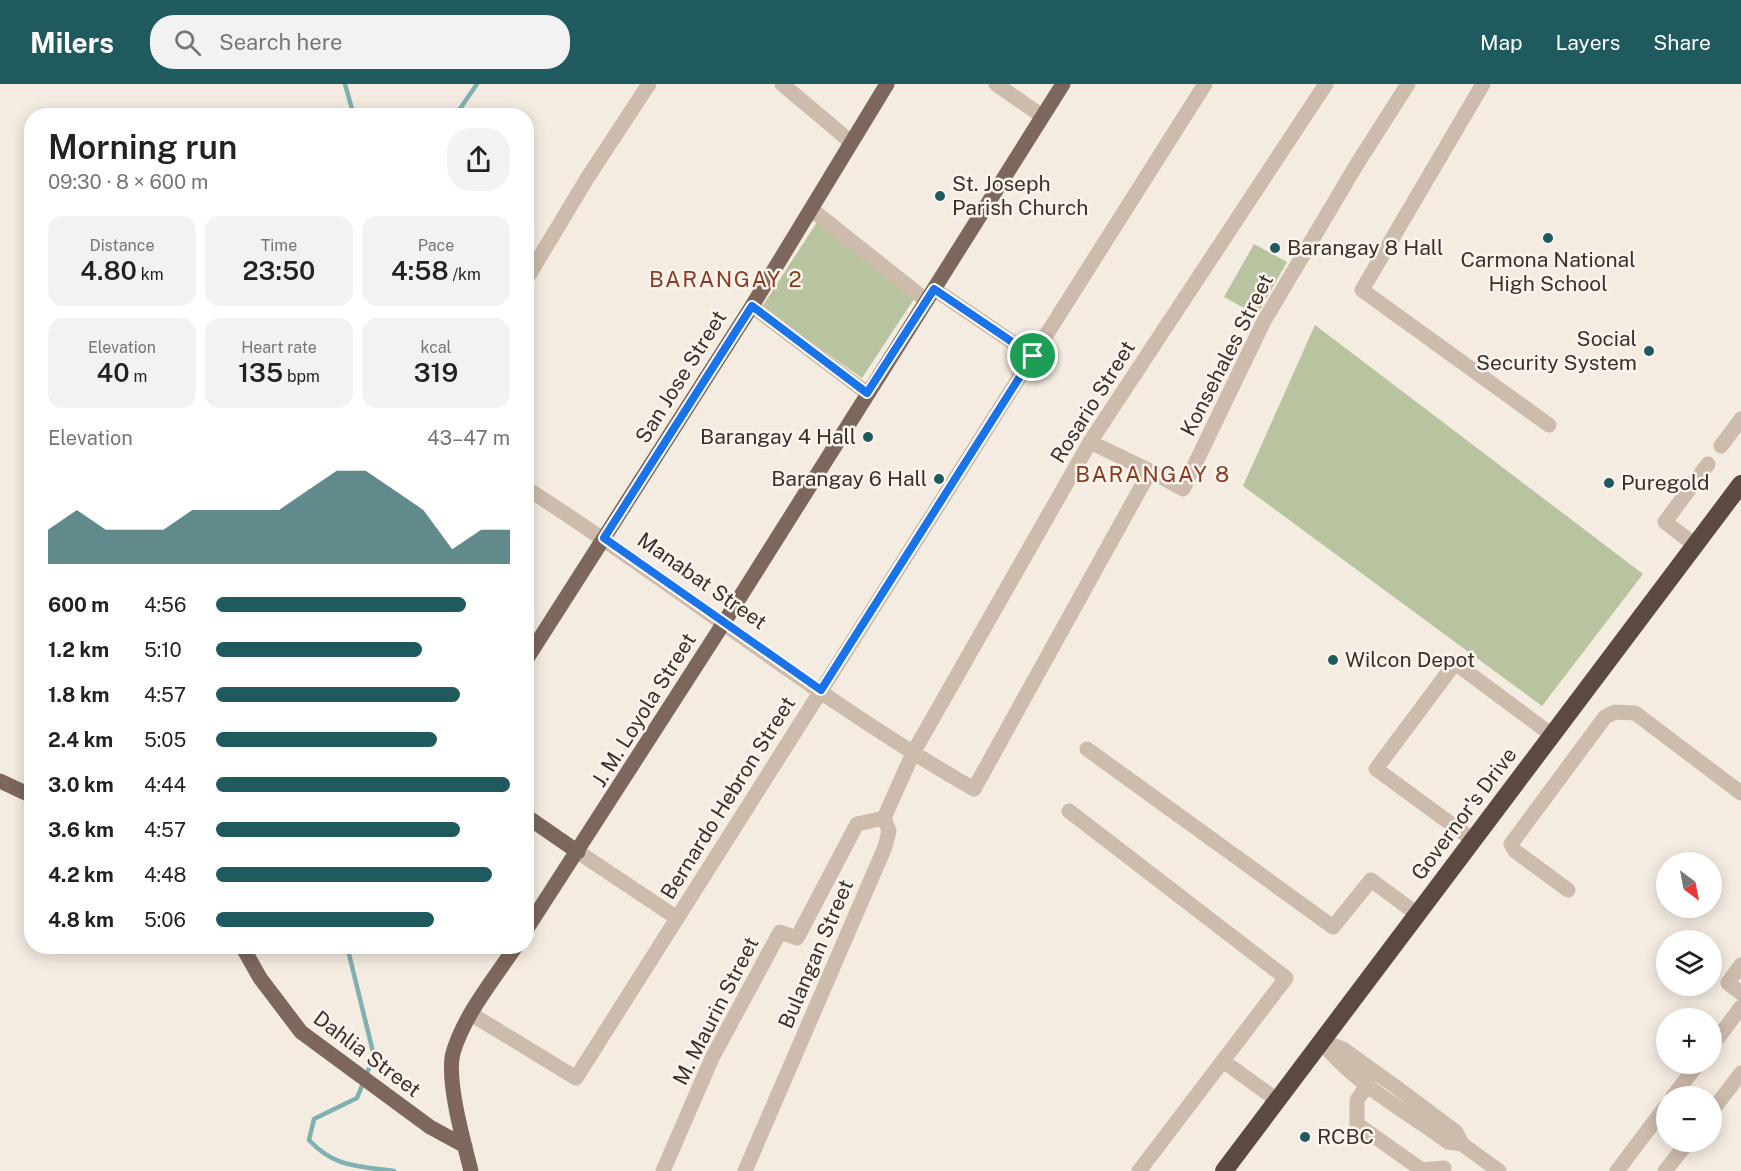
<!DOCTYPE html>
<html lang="en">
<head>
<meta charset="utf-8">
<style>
  body { margin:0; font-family:"Public Sans",sans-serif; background:#f2f2f2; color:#222; height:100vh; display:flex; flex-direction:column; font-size:22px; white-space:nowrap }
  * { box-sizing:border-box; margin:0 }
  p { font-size:20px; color:#767676 }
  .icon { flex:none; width:33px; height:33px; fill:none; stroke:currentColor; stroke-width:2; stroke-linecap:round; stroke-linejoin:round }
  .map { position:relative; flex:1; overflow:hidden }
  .drawer { position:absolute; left:24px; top:24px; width:510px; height:846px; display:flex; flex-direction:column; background:#fff; border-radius:24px; box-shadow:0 3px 15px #0003 }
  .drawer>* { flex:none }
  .needle { width:39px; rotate:148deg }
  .tools { position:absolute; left:1656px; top:768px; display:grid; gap:12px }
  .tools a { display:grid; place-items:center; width:66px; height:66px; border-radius:50%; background:#fff; box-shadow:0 3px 15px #0003; font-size:30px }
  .pin { position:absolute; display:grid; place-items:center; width:51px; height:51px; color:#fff; margin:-26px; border:3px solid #fff; border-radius:50%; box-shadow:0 2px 6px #0007 }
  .round { display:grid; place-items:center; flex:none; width:63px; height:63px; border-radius:24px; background:#f2f2f2 }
  .overview { display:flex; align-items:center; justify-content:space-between; height:102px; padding:0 24px }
  h1 { font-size:33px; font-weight:600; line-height:45px }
  .metrics { display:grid; grid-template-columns:repeat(3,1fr); gap:9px; height:102px; padding:6px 24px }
  .metrics div { display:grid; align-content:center; border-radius:15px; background:#f2f2f2; text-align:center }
  .metrics b { font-size:26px; font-weight:600 }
  .metrics small { font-size:16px; font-weight:400 }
  .metrics p { font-size:16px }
  .chart { height:168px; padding:12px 24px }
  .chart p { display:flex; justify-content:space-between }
  .chart svg { width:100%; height:108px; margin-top:6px; fill:#1f5a5e; opacity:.7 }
  ul { padding:0 24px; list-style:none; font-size:20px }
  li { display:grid; grid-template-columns:96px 72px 1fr; align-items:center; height:45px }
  li i { height:15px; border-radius:8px; background:#1f5a5e }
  header { display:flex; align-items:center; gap:36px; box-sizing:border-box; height:84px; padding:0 30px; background:#1f5a5e; color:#fff }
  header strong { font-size:28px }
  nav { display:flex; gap:33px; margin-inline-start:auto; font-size:21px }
  .search { width:420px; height:54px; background:#f2f2f2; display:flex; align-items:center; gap:15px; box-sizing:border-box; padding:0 21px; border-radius:24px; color:#767676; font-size:22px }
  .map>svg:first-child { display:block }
  .green { fill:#b8c4a0 }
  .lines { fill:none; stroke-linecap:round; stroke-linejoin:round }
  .stream { stroke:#7fb0b2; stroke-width:4.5 }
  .minor { stroke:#cdbbac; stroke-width:15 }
  .major { stroke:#7d675c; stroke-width:15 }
  .highway { stroke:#5c4a42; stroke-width:18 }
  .route-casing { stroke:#fff; stroke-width:12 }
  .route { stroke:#1a73e8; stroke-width:8 }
  .poi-dot { fill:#1f5a5e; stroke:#fbf5ee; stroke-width:2 }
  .labels { text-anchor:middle; stroke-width:5; stroke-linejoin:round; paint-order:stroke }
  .poi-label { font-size:21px; fill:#3b302b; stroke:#fbf5ee; text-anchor:start }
  .street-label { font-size:21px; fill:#3b302b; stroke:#fbf5ee }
  .neighbourhood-label { font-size:22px; letter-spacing:1.5px; fill:#8c3b22; stroke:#fbf5ee }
</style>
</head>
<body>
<header>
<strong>Milers</strong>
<div class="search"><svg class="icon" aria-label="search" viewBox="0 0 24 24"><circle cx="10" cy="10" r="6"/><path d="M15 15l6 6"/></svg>Search here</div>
<nav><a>Map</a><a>Layers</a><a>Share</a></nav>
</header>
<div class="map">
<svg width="1741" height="1087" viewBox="0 0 1741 1087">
  <rect width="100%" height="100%" fill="#f4ebe1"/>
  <!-- green -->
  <path class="green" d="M 819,135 L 914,215 L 862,294 L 762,223 Z
    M 1254,160 L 1287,178 L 1257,231 L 1224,213 Z
    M 1315,241 L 1643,490 L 1542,622 L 1243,402 Z"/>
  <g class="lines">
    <!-- stream -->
    <path class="stream" d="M 345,0 L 354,32
      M 455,32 L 477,0
      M 347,862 L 374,972 L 357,1014 L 314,1035 L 309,1056 C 335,1084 358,1082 394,1087"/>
    <!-- minor -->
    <path class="minor" d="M 782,0 L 851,58
      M 996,0 L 1042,32
      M 1483,0 L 1362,206 L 1549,341
      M 811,125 L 927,217
      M 526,196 L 586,96 L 649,0
      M 934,205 L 1033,272
      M 752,222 L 867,309
      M 1090,358 L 1150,387
      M 1721,362 L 1741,335
      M 526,404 C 678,501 818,616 974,705 L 1150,387 L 1183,405 L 1264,237 L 1357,80 L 1408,0
      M 1695,461 L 1665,438 L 1708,380
      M 1087,665 L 1333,843 L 1371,796 L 1417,830
      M 1069,727 L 1286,894 L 1139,1087
      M 1473,756 L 1376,685 L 1455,579 L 1552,651
      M 578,768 L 677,834
      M 1568,806 L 1515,767 L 1511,760 L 1605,633 L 1615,628 L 1635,629 L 1741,709
      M 1741,881 L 1728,899 L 1741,909
      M 471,930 L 576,994 L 1205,0
      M 1321,957 L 1343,965 L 1396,1003 L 1456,1048 L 1462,1060 L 1499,1087
      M 1321,957 C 1351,997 1407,1028 1448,1058 L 1462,1060
      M 1712,962 L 1741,923
      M 1223,977 L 1277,1016
      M 1368,1000 L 1357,1016 L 1357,1040 L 1422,1086 L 1444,1084
      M 1673,1012 L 1698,980
      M 1712,1027 L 1741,989
      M 663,1087 L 712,974 L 780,848 L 797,854 L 857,740 L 884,734
      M 745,1087 L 885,763 L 889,747 L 884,734 L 913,669 L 1090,358 L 1326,0
      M 1617,1087 L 1666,1022
      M 1665,1087 L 1688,1058"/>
    <!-- major -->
    <path class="major" d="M 526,576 L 752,222 L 887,0
      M 0,697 L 32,712
      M 526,732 L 578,768
      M 526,846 L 723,540 L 1063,0
      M 242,862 L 260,894 L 301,948 L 430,1043 L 465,1062
      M 471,1087 C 464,1059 446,996 453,969 C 464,931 494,895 516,862"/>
    <!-- highway -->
    <path class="highway" d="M 1224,1087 L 1741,400"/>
  </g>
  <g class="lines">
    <defs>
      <path id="route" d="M 934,205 L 1033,272 L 821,606 L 604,454 L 752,222 L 867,309 Z"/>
    </defs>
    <!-- route casing -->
    <use href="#route" class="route-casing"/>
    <!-- route -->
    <use href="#route" class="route"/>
  </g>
  <!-- markers -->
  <g class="poi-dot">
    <circle cx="940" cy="112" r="6"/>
    <circle cx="1548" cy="154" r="6"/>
    <circle cx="1275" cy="164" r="6"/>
    <circle cx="1649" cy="267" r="6"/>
    <circle cx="868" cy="353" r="6"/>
    <circle cx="939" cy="395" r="6"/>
    <circle cx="1609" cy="399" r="6"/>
    <circle cx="1333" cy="576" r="6"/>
    <circle cx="1305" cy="1053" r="6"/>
  </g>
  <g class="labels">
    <!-- poi labels -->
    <g class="poi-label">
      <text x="952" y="107">St. Joseph<tspan x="952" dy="24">Parish Church</tspan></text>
      <text x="1287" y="171">Barangay 8 Hall</text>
      <text x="1548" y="183" text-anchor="middle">Carmona National<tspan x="1548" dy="24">High School</tspan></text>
      <text x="1637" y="262" text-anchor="end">Social<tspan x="1637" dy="24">Security System</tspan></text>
      <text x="856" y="360" text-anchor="end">Barangay 4 Hall</text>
      <text x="927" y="402" text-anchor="end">Barangay 6 Hall</text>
      <text x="1621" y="406">Puregold</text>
      <text x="1345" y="583">Wilcon Depot</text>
      <text x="1317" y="1060">RCBC</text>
    </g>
    <!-- street labels -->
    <g class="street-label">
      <text transform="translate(1227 271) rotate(-63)" y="7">Konsehales Street</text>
      <text transform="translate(681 293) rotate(-58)" y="7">San Jose Street</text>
      <text transform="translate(1093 318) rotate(-58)" y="7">Rosario Street</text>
      <text transform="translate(702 497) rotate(35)" y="7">Manabat Street</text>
      <text transform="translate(644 626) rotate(-58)" y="7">J. M. Loyola Street</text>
      <text transform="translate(728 714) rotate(-58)" y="7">Bernardo Hebron Street</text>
      <text transform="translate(1464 730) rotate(-53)" y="7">Governor's Drive</text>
      <text transform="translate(816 870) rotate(-67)" y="7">Bulangan Street</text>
      <text transform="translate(716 927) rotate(-63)" y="7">M. Maurin Street</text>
      <text transform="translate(367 970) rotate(37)" y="7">Dahlia Street</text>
    </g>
    <!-- neighbourhood labels -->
    <g class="neighbourhood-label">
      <text x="726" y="203">BARANGAY 2</text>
      <text x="1153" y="398">BARANGAY 8</text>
    </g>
  </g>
</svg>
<div class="tools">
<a><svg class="needle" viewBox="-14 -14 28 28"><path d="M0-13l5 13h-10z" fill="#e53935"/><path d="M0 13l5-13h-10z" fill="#767676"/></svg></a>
<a><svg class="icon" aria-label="layers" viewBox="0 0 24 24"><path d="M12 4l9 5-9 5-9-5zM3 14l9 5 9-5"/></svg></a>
<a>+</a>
<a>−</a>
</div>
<div class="pin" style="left:1033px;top:272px;background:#1e9e55"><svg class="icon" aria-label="arrive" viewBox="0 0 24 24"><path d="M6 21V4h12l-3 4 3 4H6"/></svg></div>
<section class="drawer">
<div class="overview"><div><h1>Morning run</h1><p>09:30 · 8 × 600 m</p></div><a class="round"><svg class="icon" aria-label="share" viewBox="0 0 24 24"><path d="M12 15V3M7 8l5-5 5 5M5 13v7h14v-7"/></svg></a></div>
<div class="metrics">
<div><p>Distance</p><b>4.80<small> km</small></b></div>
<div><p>Time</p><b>23:50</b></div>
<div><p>Pace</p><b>4:58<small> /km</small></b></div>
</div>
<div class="metrics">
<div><p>Elevation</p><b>40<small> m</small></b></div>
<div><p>Heart rate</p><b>135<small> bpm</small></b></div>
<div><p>kcal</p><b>319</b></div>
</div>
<div class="chart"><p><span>Elevation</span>43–47 m</p>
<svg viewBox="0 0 160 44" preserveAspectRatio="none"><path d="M0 44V30L10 22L20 30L30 30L40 30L50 22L60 22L70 22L80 22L90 14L100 6L110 6L120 14L130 22L140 38L150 30L160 30V44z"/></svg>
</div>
<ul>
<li><b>600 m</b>4:56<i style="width:85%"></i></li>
<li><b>1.2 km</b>5:10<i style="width:70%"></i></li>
<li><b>1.8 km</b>4:57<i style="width:83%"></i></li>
<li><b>2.4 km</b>5:05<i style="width:75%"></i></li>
<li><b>3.0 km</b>4:44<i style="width:100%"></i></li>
<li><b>3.6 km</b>4:57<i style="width:83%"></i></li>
<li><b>4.2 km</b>4:48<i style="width:94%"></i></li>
<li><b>4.8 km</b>5:06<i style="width:74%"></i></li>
</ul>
</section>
</div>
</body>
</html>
